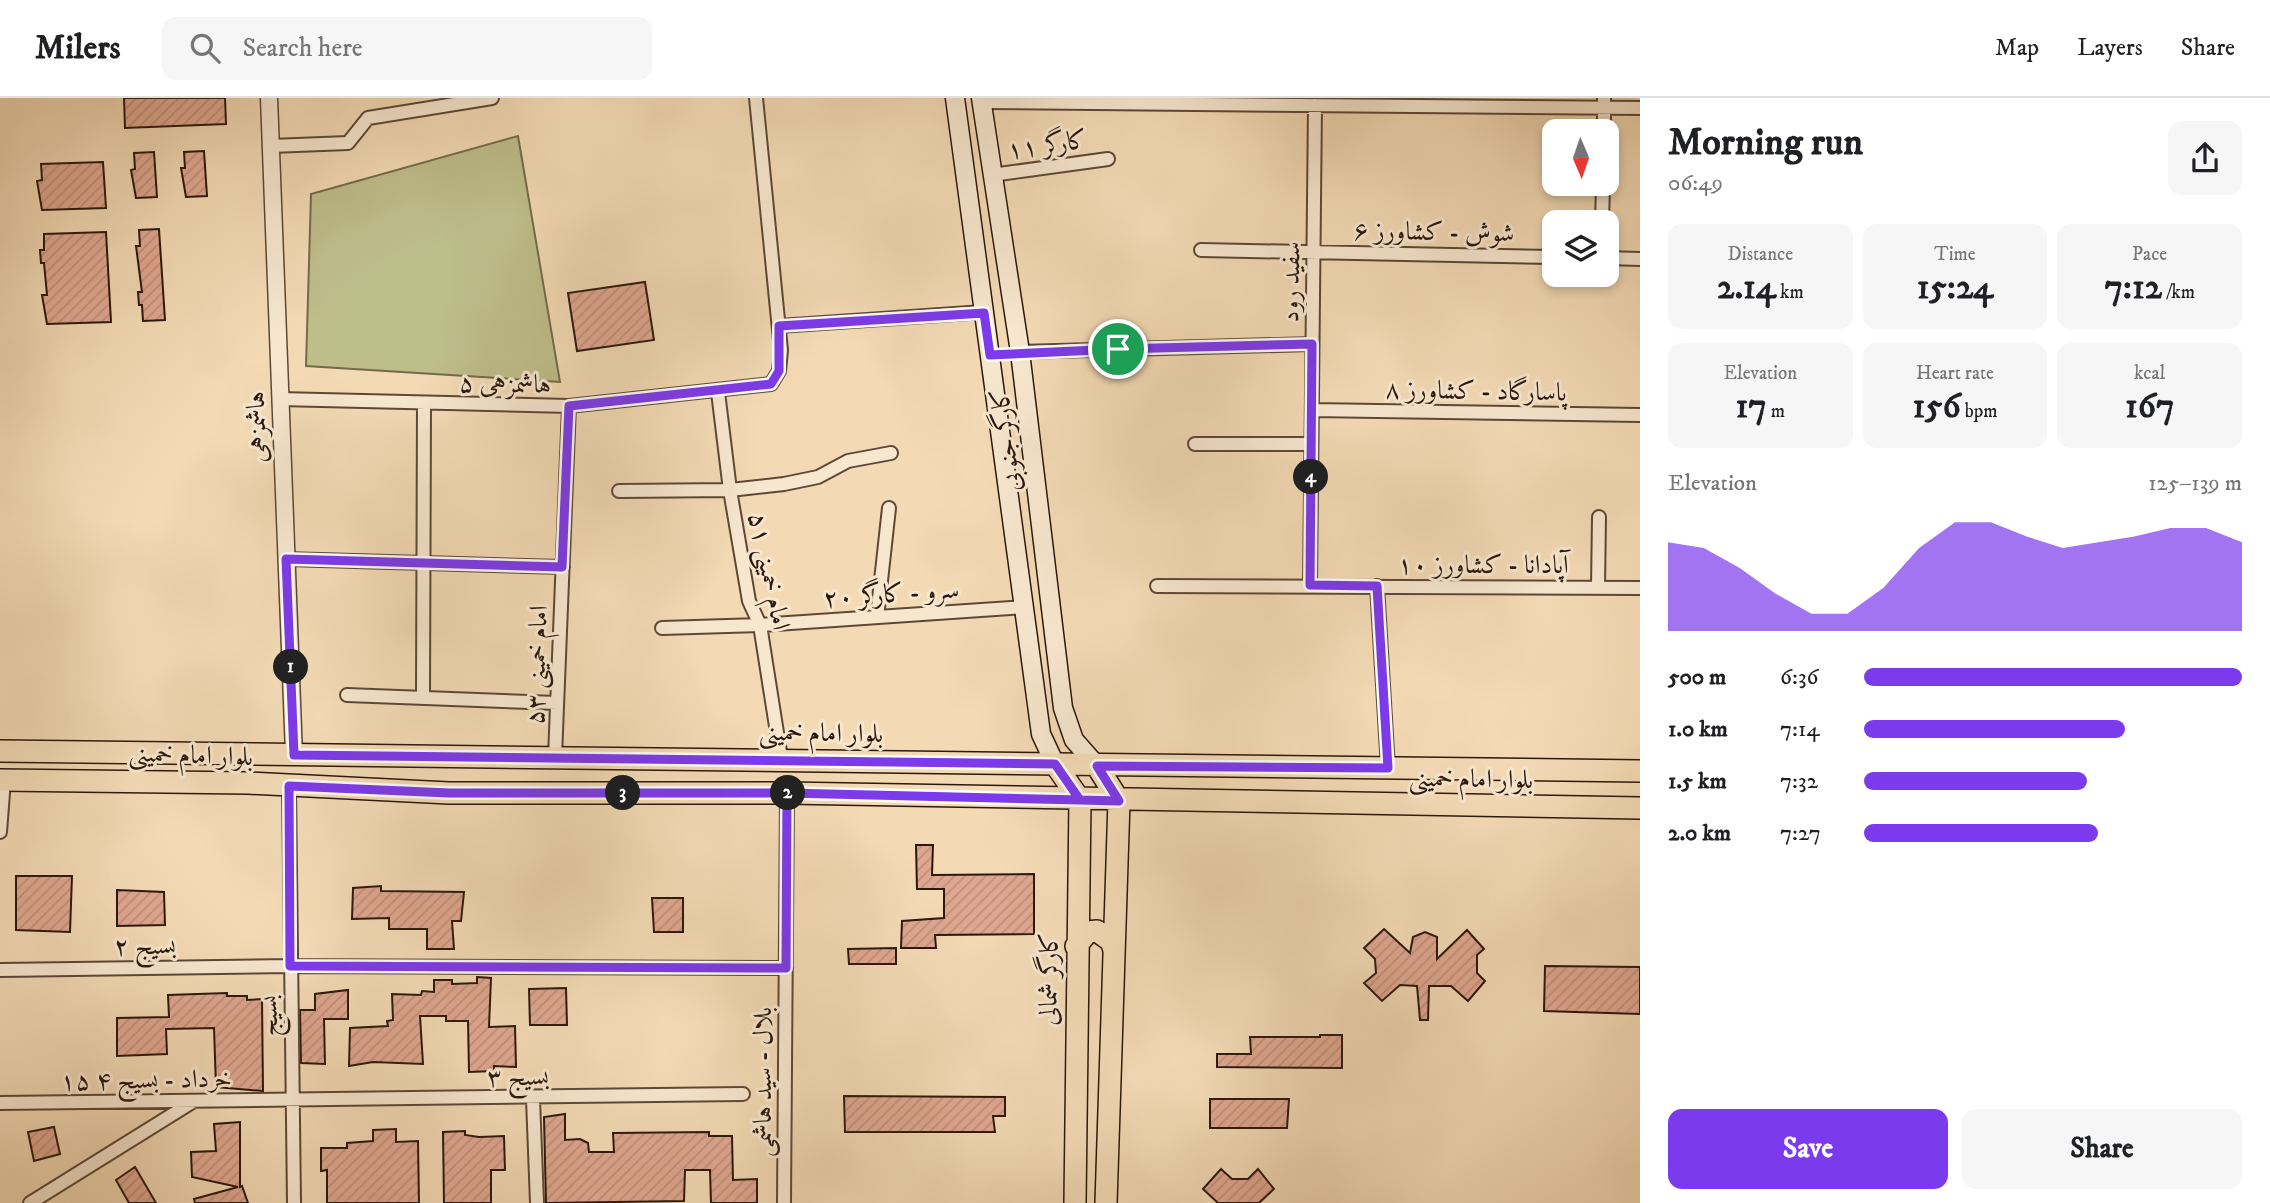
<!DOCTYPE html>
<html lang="en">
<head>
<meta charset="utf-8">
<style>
  body { margin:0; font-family:"IM FELL DW Pica",Amiri,serif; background:#f6f6f6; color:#202124; height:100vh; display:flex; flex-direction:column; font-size:26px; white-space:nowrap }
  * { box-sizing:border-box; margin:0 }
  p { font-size:23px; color:#757577 }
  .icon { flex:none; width:38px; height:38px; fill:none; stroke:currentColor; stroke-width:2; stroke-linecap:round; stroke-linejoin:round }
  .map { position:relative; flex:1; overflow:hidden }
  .sheet { display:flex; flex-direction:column; background:#fff; width:630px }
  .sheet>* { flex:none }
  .needle { width:46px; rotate:178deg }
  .fabs { position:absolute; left:1542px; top:21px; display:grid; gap:14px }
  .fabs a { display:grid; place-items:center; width:77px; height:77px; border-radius:14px; background:#fff; box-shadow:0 4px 10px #0003; font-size:35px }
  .pin { position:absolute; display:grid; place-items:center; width:60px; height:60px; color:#fff; margin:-30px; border:4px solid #fff; border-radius:50%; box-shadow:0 2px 7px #0007 }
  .km { position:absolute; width:35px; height:35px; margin:-18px; border-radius:50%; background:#222; color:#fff; font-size:19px; line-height:35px; text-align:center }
  .round { display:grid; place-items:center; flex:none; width:74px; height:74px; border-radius:14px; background:#f6f6f6 }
  .headline { display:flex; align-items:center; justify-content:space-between; height:119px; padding:0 28px }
  h1 { font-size:38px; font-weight:700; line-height:52px }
  .metrics { display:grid; grid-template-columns:repeat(3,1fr); gap:10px; height:119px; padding:7px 28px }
  .metrics div { display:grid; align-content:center; border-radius:14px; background:#f6f6f6; text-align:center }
  .metrics b { font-size:35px; font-weight:700 }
  .metrics small { font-size:19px; font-weight:400 }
  .metrics p { font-size:19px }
  .chart { height:196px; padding:14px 28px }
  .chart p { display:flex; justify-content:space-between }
  .chart svg { width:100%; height:126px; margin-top:7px; fill:#7c3aed; opacity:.7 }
  .cta { display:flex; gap:14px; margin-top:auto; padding:14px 28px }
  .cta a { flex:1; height:80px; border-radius:14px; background:#7c3aed; color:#fff; font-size:28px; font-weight:700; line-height:80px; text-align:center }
  .cta a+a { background:#f6f6f6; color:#202124 }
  ul { padding:0 28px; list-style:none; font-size:23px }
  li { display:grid; grid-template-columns:112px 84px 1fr; align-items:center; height:52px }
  li i { height:18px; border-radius:9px; background:#7c3aed }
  header { display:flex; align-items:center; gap:42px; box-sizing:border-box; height:98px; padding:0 35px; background:#fff; border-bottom:2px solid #e0e0e0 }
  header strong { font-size:33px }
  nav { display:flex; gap:38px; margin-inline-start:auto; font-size:24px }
  .search { width:490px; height:63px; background:#f6f6f6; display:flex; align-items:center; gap:18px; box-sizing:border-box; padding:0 24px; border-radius:14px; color:#757577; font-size:26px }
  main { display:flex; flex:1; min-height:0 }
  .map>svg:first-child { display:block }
  .grass { fill:#bebe8b; stroke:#746b4c; stroke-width:2 }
  .building { fill:url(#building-hatch); stroke:#2b180d; stroke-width:2 }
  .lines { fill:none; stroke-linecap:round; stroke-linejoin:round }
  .minor-casing { stroke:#5d4837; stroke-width:16 }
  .tertiary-casing { stroke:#5d4837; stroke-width:19 }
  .secondary-casing { stroke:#2b180d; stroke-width:21 }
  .primary-casing { stroke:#2b180d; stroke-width:24 }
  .minor { stroke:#f7e7cf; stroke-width:12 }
  .tertiary { stroke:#f7e7cf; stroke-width:16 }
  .secondary { stroke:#f7e7cf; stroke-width:18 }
  .primary { stroke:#f3dab5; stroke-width:21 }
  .route-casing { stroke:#fff; stroke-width:14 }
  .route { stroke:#7c3aed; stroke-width:9 }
  .labels { text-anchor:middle; stroke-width:6; stroke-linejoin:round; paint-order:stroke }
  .street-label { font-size:26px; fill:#2b180d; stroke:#f7e7cf }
</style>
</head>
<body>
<header>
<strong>Milers</strong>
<div class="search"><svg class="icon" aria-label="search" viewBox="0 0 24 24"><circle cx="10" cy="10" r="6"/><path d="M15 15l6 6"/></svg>Search here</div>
<nav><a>Map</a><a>Layers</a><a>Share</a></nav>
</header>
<main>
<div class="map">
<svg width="1640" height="1105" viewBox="0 0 1640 1105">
  <defs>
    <pattern id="building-hatch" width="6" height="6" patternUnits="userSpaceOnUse" patternTransform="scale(1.75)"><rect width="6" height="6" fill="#e0a790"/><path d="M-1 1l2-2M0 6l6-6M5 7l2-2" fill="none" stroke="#c08f7b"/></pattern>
  </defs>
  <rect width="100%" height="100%" fill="#f3dab5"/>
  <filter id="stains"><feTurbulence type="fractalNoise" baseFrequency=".00286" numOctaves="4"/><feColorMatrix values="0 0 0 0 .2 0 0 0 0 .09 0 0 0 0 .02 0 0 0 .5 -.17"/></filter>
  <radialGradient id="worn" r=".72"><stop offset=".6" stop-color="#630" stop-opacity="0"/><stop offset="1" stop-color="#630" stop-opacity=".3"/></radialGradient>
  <!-- grass -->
  <path class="grass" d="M 518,38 L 560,284 L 306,268 L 311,96 Z"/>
  <!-- building -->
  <path class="building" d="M 124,0 L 225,0 L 226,26 L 125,30 Z
    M 204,53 L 207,98 L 186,99 L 181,70 L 185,70 L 184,54 Z
    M 154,54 L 157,99 L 136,100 L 131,72 L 135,71 L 134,55 Z
    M 103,64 L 106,110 L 42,112 L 37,83 L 42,82 L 41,66 Z
    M 159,131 L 165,222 L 143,223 L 142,207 L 139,207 L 138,194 L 142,194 L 136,148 L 140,148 L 139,132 Z
    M 106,134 L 111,224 L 47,226 L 42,197 L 47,197 L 44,165 L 41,165 L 40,152 L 44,152 L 44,136 Z
    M 645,184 L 654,242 L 577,253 L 568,195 Z
    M 916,747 L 933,747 L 932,777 L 1034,776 L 1034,836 L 935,837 L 936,850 L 901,850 L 902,823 L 944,820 L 944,791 L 917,791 Z
    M 16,778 L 72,778 L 70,834 L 16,832 Z
    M 381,788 L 381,793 L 464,794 L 461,823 L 452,823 L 454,851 L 427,851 L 427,831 L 389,831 L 389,820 L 352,821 L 353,790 Z
    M 117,792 L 164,794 L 165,827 L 117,828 Z
    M 652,800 L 683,800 L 683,834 L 654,834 Z
    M 1384,831 L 1410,855 L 1413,839 L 1425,834 L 1437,839 L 1437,861 L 1467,832 L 1484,851 L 1477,857 L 1477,875 L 1485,883 L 1468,903 L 1451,888 L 1429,888 L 1428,922 L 1420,922 L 1417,888 L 1400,887 L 1382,903 L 1364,885 L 1376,875 L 1375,861 L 1364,850 Z
    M 896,850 L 896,866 L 849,866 L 848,851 Z
    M 1545,868 L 1640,869 L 1640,916 L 1544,913 Z
    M 477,879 L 491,880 L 489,929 L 515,928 L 516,969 L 494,968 L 494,973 L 469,974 L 468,923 L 446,923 L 446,918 L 420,918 L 423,966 L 373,964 L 349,968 L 350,930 L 388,928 L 387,923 L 393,922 L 392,896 L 421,897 L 422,893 L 434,894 L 434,882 L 452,882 L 452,886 L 477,885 Z
    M 566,890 L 567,927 L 530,927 L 529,891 Z
    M 348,892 L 348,921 L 324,921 L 325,966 L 301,965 L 300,912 L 315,912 L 315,896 Z
    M 227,895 L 227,898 L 247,898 L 247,902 L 262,901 L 263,993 L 216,989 L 214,930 L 166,931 L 167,956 L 117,958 L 117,920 L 169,919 L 168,897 Z
    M 1320,937 L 1342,937 L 1342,970 L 1217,969 L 1217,956 L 1251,956 L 1250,939 L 1320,939 Z
    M 844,998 L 1005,999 L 1005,1018 L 993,1018 L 995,1034 L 845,1034 Z
    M 1210,1001 L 1289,1001 L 1287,1030 L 1210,1030 Z
    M 565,1016 L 565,1042 L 580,1041 L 588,1045 L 589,1054 L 614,1054 L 613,1035 L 709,1034 L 709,1038 L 732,1038 L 733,1082 L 757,1081 L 757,1105 L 711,1105 L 710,1072 L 685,1072 L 684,1103 L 546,1105 L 544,1019 Z
    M 240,1024 L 240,1089 L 242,1088 L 248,1105 L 195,1105 L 194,1101 L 238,1089 L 192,1079 L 191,1054 L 216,1053 L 214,1026 Z
    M 54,1029 L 60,1056 L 34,1063 L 28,1034 Z
    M 396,1031 L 396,1044 L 418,1043 L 419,1105 L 327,1105 L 327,1072 L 321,1073 L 321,1050 L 347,1050 L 347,1045 L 373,1043 L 373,1032 Z
    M 465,1033 L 465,1037 L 479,1039 L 504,1038 L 505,1072 L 491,1072 L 491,1105 L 444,1105 L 443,1034 Z
    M 135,1069 L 156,1105 L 129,1105 L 116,1082 Z
    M 1221,1071 L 1232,1081 L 1248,1081 L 1258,1071 L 1274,1091 L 1259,1105 L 1218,1105 L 1203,1091 Z"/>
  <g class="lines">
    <defs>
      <path id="minor" d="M 982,4 L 1640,10
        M 1604,33 L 1604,0
        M 271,48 L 348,45 L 368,20 L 492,0
        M 992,77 L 1108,61
        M 1602,124 L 1603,86
        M 1201,152 L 1554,159
        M 1606,160 L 1640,161
        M 779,228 L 984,214
        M 1020,254 L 1312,246
        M 718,294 L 730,392 L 749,503 L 760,527 L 781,660
        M 279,301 L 569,308 L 771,286 L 779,273 L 781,252 L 756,0
        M 1312,312 L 1640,317
        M 1195,346 L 1311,346
        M 619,393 L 730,392 L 784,386 L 818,379 L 848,363 L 891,355
        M 286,461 L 563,469
        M 1310,487 L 1315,7
        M 1157,488 L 1640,490
        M 1377,488 L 1388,670
        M 1598,489 L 1599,419
        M 877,519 L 889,410
        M 662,530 L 760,527 L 1024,509
        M 347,597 L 557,605
        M 423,599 L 424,307
        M 555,659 L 569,308
        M 289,688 L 294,1105
        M 0,734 L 4,682
        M 0,872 L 290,868 L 786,870
        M 533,1001 L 537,1105
        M 0,1005 L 743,996
        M 30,1105 L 194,1003
        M 784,1105 L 787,695"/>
      <path id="tertiary" d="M 269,0 L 294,657"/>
      <path id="secondary" d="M 955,0 L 1041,636 L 1055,666
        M 981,0 L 1020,254 L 1063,610 L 1074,642 L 1097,668"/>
      <path id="primary" d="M 0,653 L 1640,673
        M 1055,666 L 1080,702 L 1075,1105
        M 1097,668 L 1119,703 L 1106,1105
        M 0,682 L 248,685 L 449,695 L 787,695 L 1640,710
        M 1076,848 L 1088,834 L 1097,833 L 1111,843 L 1114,852"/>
    </defs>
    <!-- minor casing -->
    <use href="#minor" class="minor-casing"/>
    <!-- tertiary casing -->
    <use href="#tertiary" class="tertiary-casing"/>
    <!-- secondary casing -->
    <use href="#secondary" class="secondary-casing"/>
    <!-- primary casing -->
    <use href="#primary" class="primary-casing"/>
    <!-- minor -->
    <use href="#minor" class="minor"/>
    <!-- tertiary -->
    <use href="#tertiary" class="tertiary"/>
    <!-- secondary -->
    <use href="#secondary" class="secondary"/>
    <!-- primary -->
    <use href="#primary" class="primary"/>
  </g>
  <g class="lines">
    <defs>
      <path id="route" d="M 1118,251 L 990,257 L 984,215 L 779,228 L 779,273 L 771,286 L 569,308 L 562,469 L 286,461 L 294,657 L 1055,666 L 1080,702 L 787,695 L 786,870 L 290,868 L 289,688 L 449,695 L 787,695 L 1080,702 L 1119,703 L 1097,668 L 1388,670 L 1377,488 L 1310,487 L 1312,246 L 1118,251"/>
    </defs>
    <!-- route casing -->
    <use href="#route" class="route-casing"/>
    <!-- route -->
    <use href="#route" class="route"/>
  </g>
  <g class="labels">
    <!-- street labels -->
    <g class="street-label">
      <text transform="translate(1047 46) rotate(-8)" y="9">کارگر ۱۱</text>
      <text transform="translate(1434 133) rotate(1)" y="9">شوش - کشاورز ۶</text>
      <text transform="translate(1290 184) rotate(-89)" y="9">سفید رود</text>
      <text transform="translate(505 285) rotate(1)" y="9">هاشمزهی ۵</text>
      <text transform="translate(1476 292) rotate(1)" y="9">پاسارگاد - کشاورز ۸</text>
      <text transform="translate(256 329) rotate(-92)" y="9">هاشمزهی</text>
      <text transform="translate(1005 342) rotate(-97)" y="9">کارگر جنوبی</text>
      <text x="1483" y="475">آپادانا - کشاورز ۱۰</text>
      <text transform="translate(770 473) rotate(78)" y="9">امام خمینی ۵۱</text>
      <text transform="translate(891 495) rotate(-4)" y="9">سرو - کارگر ۲۰</text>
      <text transform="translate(536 567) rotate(-88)" y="9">امام خمینی ۵۳</text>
      <text transform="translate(821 634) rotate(1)" y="9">بلوار امام خمینی</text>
      <text transform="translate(191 656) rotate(2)" y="9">بلوار امام خمینی</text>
      <text transform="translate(1471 680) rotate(1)" y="9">بلوار امام خمینی</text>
      <text transform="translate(145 847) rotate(-1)" y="9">بسیج ۲</text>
      <text transform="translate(1048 881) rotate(-89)" y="9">کارگر شمالی</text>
      <text transform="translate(268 918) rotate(-91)" y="9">بسیج</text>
      <text transform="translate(518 978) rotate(-1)" y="9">بسیج ۳</text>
      <text transform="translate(146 981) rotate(-1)" y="9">۱۵ خرداد - بسیج ۴</text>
      <text transform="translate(762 984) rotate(-90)" y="9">بلال - سید هاشمی</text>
    </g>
  </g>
  <rect width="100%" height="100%" filter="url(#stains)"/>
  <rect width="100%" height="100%" fill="url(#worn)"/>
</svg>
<div class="fabs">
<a><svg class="needle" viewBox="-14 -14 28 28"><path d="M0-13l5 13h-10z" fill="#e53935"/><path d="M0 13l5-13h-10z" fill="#757577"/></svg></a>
<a><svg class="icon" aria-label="layers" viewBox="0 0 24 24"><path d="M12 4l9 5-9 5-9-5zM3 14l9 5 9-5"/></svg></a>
</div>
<div class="pin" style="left:1118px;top:251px;background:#1e9e55"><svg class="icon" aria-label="arrive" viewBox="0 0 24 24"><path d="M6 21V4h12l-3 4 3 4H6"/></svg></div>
<b class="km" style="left:291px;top:569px">1</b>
<b class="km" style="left:788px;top:695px">2</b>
<b class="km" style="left:623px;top:695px">3</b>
<b class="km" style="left:1311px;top:379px">4</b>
</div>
<section class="sheet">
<div class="headline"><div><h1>Morning run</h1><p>06:49</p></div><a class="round"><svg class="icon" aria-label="share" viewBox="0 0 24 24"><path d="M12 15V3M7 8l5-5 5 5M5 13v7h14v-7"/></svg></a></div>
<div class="metrics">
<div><p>Distance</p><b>2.14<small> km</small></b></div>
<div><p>Time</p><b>15:24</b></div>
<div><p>Pace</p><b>7:12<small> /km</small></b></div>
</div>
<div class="metrics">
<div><p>Elevation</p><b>17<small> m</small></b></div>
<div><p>Heart rate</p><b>156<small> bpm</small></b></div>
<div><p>kcal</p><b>167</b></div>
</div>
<div class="chart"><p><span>Elevation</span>125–139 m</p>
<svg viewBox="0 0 160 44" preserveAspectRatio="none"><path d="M0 44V13L10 15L20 22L30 31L40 38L50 38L60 29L70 15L80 6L90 6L100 11L110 15L120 13L130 11L140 8L150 8L160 13V44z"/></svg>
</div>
<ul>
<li><b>500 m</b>6:36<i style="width:100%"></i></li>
<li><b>1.0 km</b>7:14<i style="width:69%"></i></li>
<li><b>1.5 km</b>7:32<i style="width:59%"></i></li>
<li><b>2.0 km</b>7:27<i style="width:62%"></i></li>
</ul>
<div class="cta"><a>Save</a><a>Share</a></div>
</section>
</main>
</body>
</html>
